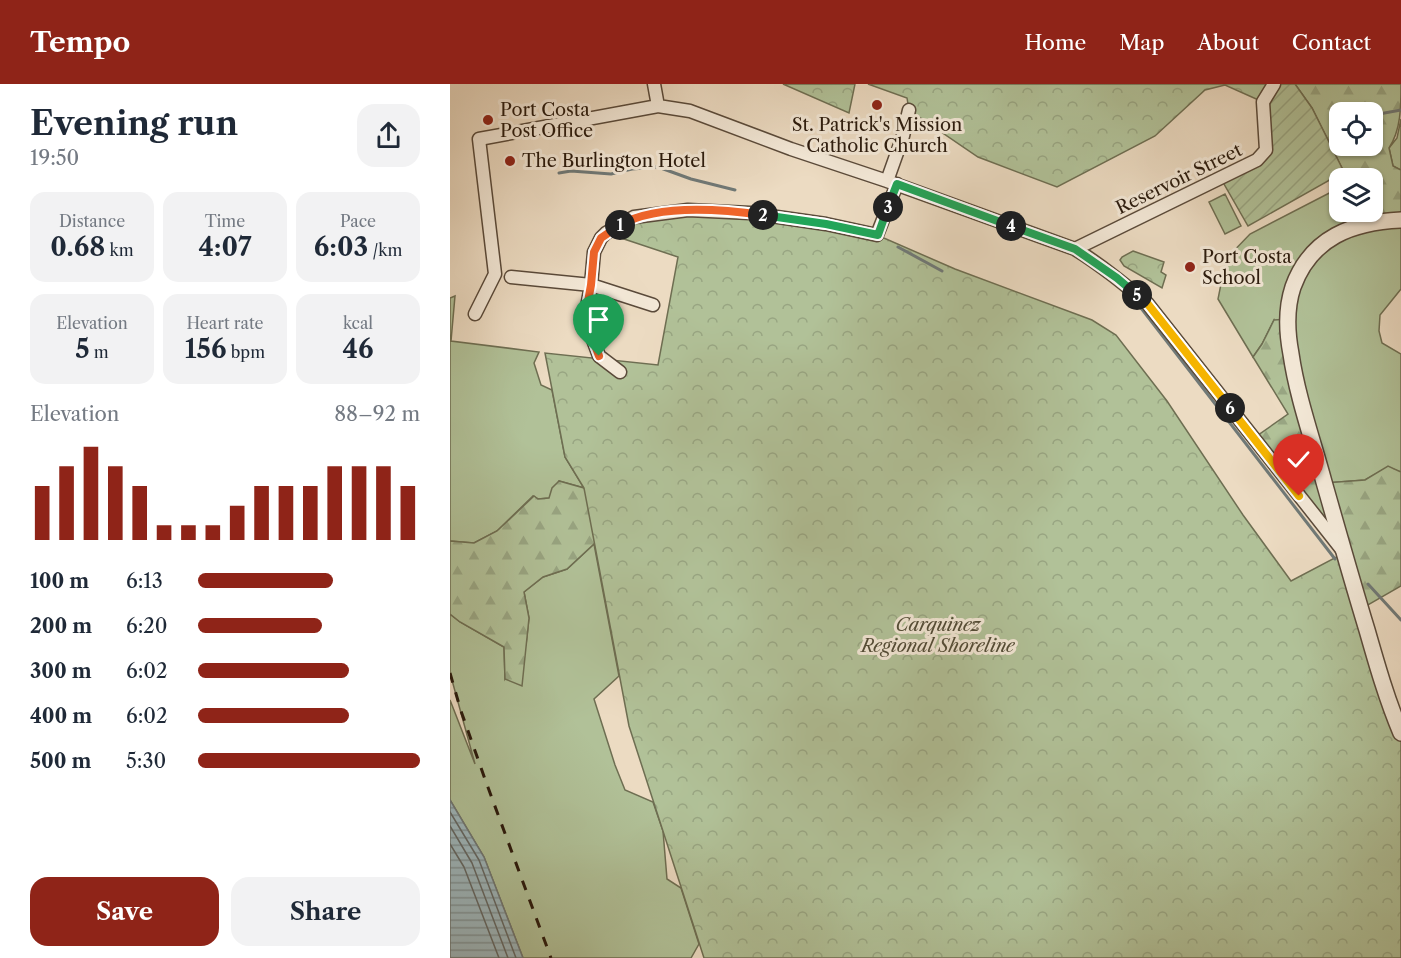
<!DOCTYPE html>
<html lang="en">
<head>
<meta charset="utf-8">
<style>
  body { margin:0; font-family:"Libre Caslon Text",serif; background:#f2f2f3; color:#1f2937; height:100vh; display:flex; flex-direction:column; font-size:22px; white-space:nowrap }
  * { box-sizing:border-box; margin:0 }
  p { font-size:20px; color:#747a83 }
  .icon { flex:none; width:33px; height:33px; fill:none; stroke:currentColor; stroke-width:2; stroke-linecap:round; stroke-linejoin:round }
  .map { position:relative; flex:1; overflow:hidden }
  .details { display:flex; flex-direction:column; background:#fff; width:450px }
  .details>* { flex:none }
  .controls { position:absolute; left:879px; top:18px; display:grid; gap:12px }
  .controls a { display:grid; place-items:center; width:54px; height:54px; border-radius:12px; background:#fff; box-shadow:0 2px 4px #0004; font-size:30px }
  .pin { position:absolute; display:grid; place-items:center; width:51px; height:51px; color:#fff; margin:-62px -26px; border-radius:50% 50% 50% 0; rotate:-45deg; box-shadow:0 0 6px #0007 }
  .pin .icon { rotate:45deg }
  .km { position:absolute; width:30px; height:30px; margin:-15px; border-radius:50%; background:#222; color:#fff; font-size:16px; line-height:30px; text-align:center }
  .round { display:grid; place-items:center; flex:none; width:63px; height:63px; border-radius:18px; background:#f2f2f3 }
  .head { display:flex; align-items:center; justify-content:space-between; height:102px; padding:0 30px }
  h1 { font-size:33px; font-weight:700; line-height:45px }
  .metrics { display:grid; grid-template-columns:repeat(3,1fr); gap:9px; height:102px; padding:6px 30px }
  .metrics div { display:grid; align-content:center; border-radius:15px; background:#f2f2f3; text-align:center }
  .metrics b { font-size:26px; font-weight:700 }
  .metrics small { font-size:16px; font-weight:400 }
  .metrics p { font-size:16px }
  .chart { height:168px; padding:12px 30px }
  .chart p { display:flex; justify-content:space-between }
  .chart svg { width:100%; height:108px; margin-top:6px; stroke:#8f2418; stroke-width:6 }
  .cta { display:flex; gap:12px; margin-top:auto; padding:12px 30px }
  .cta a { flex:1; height:69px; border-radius:18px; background:#8f2418; color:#fff; font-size:24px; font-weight:700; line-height:69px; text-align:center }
  .cta a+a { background:#f2f2f3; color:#1f2937 }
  ul { padding:0 30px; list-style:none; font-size:20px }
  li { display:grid; grid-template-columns:96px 72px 1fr; align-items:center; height:45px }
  li i { height:15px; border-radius:8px; background:#8f2418 }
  header { display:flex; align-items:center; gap:36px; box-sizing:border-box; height:84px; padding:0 30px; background:#8f2418; color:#fff }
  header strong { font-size:28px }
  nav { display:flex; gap:33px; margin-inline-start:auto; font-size:21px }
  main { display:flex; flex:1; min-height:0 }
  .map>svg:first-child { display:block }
  .grass { fill:#b1c198; stroke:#6e6e52; stroke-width:1.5 }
  .forest { fill:url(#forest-firs); stroke:#6e6e52; stroke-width:1.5; fill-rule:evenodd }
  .park { fill:url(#park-crowns); stroke:#6e6e52; stroke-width:1.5 }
  .garden { fill:url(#garden-furrows); stroke:#6e6e52; stroke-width:1.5 }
  .water { fill:url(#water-rules); stroke:#707977; stroke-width:1.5 }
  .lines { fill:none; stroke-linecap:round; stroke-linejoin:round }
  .shore { stroke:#646966; stroke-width:1.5 }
  .stream { stroke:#707977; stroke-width:3 }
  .minor-casing { stroke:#5a4a3a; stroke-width:15 }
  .tertiary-casing { stroke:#5a4a3a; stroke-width:18 }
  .minor { stroke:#f3e8d7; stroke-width:12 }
  .tertiary { stroke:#f3e8d7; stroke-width:15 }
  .rail { stroke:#2a1a0d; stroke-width:3; stroke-dasharray:10 10; stroke-linecap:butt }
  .split-1-casing { stroke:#fff; stroke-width:12 }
  .split-2-casing { stroke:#fff; stroke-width:12 }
  .split-3-casing { stroke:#fff; stroke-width:12 }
  .split-4-casing { stroke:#fff; stroke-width:12 }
  .split-5-casing { stroke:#fff; stroke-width:12 }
  .split-6-casing { stroke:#fff; stroke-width:12 }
  .split-7-casing { stroke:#fff; stroke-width:12 }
  .split-1 { stroke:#f0652b; stroke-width:8 }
  .split-2 { stroke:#f0652b; stroke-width:8 }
  .split-3 { stroke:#22a559; stroke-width:8 }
  .split-4 { stroke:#22a559; stroke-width:8 }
  .split-5 { stroke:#22a559; stroke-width:8 }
  .split-6 { stroke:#f5b400; stroke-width:8 }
  .split-7 { stroke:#f5b400; stroke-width:8 }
  .poi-dot { fill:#8f2418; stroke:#f3e8d7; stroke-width:2 }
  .labels { text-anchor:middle; stroke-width:6; stroke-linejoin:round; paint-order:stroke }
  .poi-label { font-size:18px; fill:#2a1a0d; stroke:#f3e8d7; text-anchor:start }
  .street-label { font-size:18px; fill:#2a1a0d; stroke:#f3e8d7 }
  .park-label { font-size:18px; font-style:italic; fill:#524c37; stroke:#f3e8d7 }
</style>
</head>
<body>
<header>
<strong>Tempo</strong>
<nav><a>Home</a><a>Map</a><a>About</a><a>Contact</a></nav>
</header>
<main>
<section class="details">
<div class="head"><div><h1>Evening run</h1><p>19:50</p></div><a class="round"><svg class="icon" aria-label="share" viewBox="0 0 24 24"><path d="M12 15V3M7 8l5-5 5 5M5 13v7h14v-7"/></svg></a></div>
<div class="metrics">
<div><p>Distance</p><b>0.68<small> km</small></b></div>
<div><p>Time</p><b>4:07</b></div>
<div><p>Pace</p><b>6:03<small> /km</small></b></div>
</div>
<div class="metrics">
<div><p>Elevation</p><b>5<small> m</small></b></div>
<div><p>Heart rate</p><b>156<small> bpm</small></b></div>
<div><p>kcal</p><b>46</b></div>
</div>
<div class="chart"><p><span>Elevation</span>88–92 m</p>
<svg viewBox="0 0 160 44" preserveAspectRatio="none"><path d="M5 44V22M15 44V14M25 44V6M35 44V14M45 44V22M55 44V38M65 44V38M75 44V38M85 44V30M95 44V22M105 44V22M115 44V22M125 44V14M135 44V14M145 44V14M155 44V22"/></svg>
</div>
<ul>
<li><b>100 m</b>6:13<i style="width:61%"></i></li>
<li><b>200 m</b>6:20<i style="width:56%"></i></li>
<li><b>300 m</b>6:02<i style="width:68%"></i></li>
<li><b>400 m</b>6:02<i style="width:68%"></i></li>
<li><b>500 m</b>5:30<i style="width:100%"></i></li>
</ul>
<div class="cta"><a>Save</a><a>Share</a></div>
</section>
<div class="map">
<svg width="951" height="874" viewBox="0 0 951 874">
  <defs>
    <pattern id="forest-firs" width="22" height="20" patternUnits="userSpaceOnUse" patternTransform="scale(1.5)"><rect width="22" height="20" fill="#b1c198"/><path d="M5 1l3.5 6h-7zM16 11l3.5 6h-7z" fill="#98a582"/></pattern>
    <pattern id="park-crowns" width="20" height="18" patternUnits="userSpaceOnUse" patternTransform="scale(1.5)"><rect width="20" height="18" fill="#b1c198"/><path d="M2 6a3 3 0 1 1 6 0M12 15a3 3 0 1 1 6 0" fill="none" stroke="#98a582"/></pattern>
    <pattern id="garden-furrows" width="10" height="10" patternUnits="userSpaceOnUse" patternTransform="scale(1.5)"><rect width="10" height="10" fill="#b1c198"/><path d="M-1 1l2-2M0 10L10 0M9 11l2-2" fill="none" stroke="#98a582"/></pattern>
    <pattern id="water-rules" width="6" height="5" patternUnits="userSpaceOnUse" patternTransform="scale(1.5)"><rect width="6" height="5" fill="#9eb8be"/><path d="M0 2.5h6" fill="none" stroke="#819599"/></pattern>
  </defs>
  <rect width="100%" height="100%" fill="#ecdbc2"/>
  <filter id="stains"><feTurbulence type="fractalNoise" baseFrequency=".00333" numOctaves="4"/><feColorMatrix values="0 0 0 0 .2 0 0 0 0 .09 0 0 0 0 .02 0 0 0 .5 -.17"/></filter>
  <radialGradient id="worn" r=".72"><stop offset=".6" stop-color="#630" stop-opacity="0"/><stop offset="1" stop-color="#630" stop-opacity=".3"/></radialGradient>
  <!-- grass -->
  <path class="grass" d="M 951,35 L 951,86 L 943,82 L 939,64 L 947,54 Z
    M 889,104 L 890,128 L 896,128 L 894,146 L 951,135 L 951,205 L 930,231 L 929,247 L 932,259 L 951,270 L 951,388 L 938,383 L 915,396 L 875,399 L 824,236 L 812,260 L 803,273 L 768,215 L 776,175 L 800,150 Z
    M 775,110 L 791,142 L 775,150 L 759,118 Z
    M 5,212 L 1,257 L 89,268 L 84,279 L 91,301 L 102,306 L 115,373 L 134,404 L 109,397 L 100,414 L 88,415 L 83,412 L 47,447 L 24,459 L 0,457 L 0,214 Z
    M 144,460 L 169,592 L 144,615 L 165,681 L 175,706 L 203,718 L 213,747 L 217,795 L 231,804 L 249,860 L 241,874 L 73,874 L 34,773 L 0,716 L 0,616 L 25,680 L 0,589 L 0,530 L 10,538 L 54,563 L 55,595 L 76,561 L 79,534 L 74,508 L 93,493 L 117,485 Z"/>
  <!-- forest -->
  <path class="forest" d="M 845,0 L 951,0 C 951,23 951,46 939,64 L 943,82 L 951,86 L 951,135 L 894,147 L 896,128 L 922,128 L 922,94 L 897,94 L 862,24 ZM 890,28 L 922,28 L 922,62 L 890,62 Z
    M 838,235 L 875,399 L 915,396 L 938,382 L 951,388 L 951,502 L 911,525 L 894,469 L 804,354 L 838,330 L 803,273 L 812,260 L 824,236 Z
    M 109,397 L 134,404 L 161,458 L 144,460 L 117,485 L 93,493 L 74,508 L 79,534 L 72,602 L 55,595 L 54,563 L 10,538 L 0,530 L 0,457 L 24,459 L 47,447 L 84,412 L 88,415 L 99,414 L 102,404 Z"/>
  <!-- park -->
  <path class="park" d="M 333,0 L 405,0 L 399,29 Z
    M 418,0 L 824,0 L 813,18 L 775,1 L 755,6 L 705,52 L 607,103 L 528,73 L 459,26 L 457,14 Z
    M 238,126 L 427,151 L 505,185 L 642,236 L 666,251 L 717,317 L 793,431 L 841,497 L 894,469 L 951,649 L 951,874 L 254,874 L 179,642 L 134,404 L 115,373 L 95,269 L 208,281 L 228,173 L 156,149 L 184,133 Z
    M 683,167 L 714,178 L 711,188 L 716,191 L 712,204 L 674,182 L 670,176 L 672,173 Z"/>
  <!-- garden -->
  <path class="garden" d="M 824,0 L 845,0 L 862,24 L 894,88 L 798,142 L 770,93 L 816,66 L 813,18 Z"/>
  <!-- water -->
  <path class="water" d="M 0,716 L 34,773 L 73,874 L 0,874 Z"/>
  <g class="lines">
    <!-- shore -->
    <path class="shore" d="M 0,728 L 29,776 L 66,874
      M 0,742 L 22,779 L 58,874
      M 0,760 L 14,783 L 49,874"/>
    <!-- stream -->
    <path class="stream" d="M 922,35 L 929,30 L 951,26
      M 109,89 L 121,87 L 161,90 L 182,85 L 208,83 L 241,95 L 285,106
      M 448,163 L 492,187
      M 691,224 L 885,475
      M 918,500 L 951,536"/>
    <defs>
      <path id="minor" d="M 204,0 L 208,22
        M 437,97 L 453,52 L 459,26
        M 625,165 L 807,76 L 816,66 L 813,18 L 824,0
        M 61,193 L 141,201 L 203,221
        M 25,230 L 45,190 L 29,55 L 208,22 L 240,27 L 341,65 L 437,97 L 625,165 C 651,181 674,200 697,219 L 893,467
        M 170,288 L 149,272 L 135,234 L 141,201 L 144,168 L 151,154 L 156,149 L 184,133 L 238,126 L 300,129 L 376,140 L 427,151 L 447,100"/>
      <path id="tertiary" d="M 951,136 C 903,138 861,153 843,203 C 836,224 837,249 841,270 C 847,312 863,357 874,398 C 888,447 902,497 917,546 C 927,581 937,616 951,649"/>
    </defs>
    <!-- minor casing -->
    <use href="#minor" class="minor-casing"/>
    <!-- tertiary casing -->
    <use href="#tertiary" class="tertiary-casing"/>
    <!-- minor -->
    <use href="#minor" class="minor"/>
    <!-- tertiary -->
    <use href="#tertiary" class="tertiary"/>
    <!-- rail -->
    <path class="rail" d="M 0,589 L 11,627 L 36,698 L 101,874"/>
  </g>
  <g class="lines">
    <defs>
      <path id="split-1" d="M 149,272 L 135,234 L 141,201 L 144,168 L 151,154 L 170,141"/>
      <path id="split-2" d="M 170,141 C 207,120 271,125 313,131"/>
      <path id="split-3" d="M 313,131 L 376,140 L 428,151 L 438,123"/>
      <path id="split-4" d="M 438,123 L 447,100 L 561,142"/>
      <path id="split-5" d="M 561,142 L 625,165 L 667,194 L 687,211"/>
      <path id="split-6" d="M 687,211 L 697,219 L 780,324"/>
      <path id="split-7" d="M 780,324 L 849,412"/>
    </defs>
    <!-- split-1 casing -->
    <use href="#split-1" class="split-1-casing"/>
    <!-- split-2 casing -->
    <use href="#split-2" class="split-2-casing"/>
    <!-- split-3 casing -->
    <use href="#split-3" class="split-3-casing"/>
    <!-- split-4 casing -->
    <use href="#split-4" class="split-4-casing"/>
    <!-- split-5 casing -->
    <use href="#split-5" class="split-5-casing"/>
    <!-- split-6 casing -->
    <use href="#split-6" class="split-6-casing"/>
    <!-- split-7 casing -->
    <use href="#split-7" class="split-7-casing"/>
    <!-- split-1 -->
    <use href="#split-1" class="split-1"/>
    <!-- split-2 -->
    <use href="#split-2" class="split-2"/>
    <!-- split-3 -->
    <use href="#split-3" class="split-3"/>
    <!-- split-4 -->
    <use href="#split-4" class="split-4"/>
    <!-- split-5 -->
    <use href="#split-5" class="split-5"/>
    <!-- split-6 -->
    <use href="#split-6" class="split-6"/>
    <!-- split-7 -->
    <use href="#split-7" class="split-7"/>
  </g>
  <!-- markers -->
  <g class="poi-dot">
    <circle cx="427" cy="21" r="6"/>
    <circle cx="38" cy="36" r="6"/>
    <circle cx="60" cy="77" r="6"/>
    <circle cx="740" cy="183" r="6"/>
  </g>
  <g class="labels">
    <!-- poi labels -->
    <g class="poi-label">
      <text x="50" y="32">Port Costa<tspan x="50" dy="21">Post Office</tspan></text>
      <text x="427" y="47" text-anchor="middle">St. Patrick's Mission<tspan x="427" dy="21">Catholic Church</tspan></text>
      <text x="72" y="83">The Burlington Hotel</text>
      <text x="752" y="179">Port Costa<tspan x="752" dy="21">School</tspan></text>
    </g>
    <!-- street labels -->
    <g class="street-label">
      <text transform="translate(729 95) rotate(-26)" y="6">Reservoir Street</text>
    </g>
    <!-- park labels -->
    <g class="park-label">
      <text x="488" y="547">Carquinez<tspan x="488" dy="21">Regional Shoreline</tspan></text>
    </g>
  </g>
  <rect width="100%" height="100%" filter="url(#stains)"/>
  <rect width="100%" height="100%" fill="url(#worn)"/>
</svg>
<div class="controls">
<a><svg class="icon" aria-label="locate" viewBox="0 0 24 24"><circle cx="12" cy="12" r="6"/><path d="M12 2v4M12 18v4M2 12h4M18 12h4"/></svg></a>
<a><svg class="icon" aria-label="layers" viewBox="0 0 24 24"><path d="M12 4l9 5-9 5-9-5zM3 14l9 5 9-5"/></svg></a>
</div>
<div class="pin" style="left:149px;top:272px;background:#1e9e55"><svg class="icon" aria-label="arrive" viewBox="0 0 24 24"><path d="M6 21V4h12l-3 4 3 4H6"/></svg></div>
<div class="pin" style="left:849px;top:412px;background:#d93025"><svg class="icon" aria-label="check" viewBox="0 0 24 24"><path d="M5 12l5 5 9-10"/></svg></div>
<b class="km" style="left:170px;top:141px">1</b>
<b class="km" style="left:313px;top:131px">2</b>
<b class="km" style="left:438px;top:123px">3</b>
<b class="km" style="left:561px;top:142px">4</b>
<b class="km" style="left:687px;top:211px">5</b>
<b class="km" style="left:780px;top:324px">6</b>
</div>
</main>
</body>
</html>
